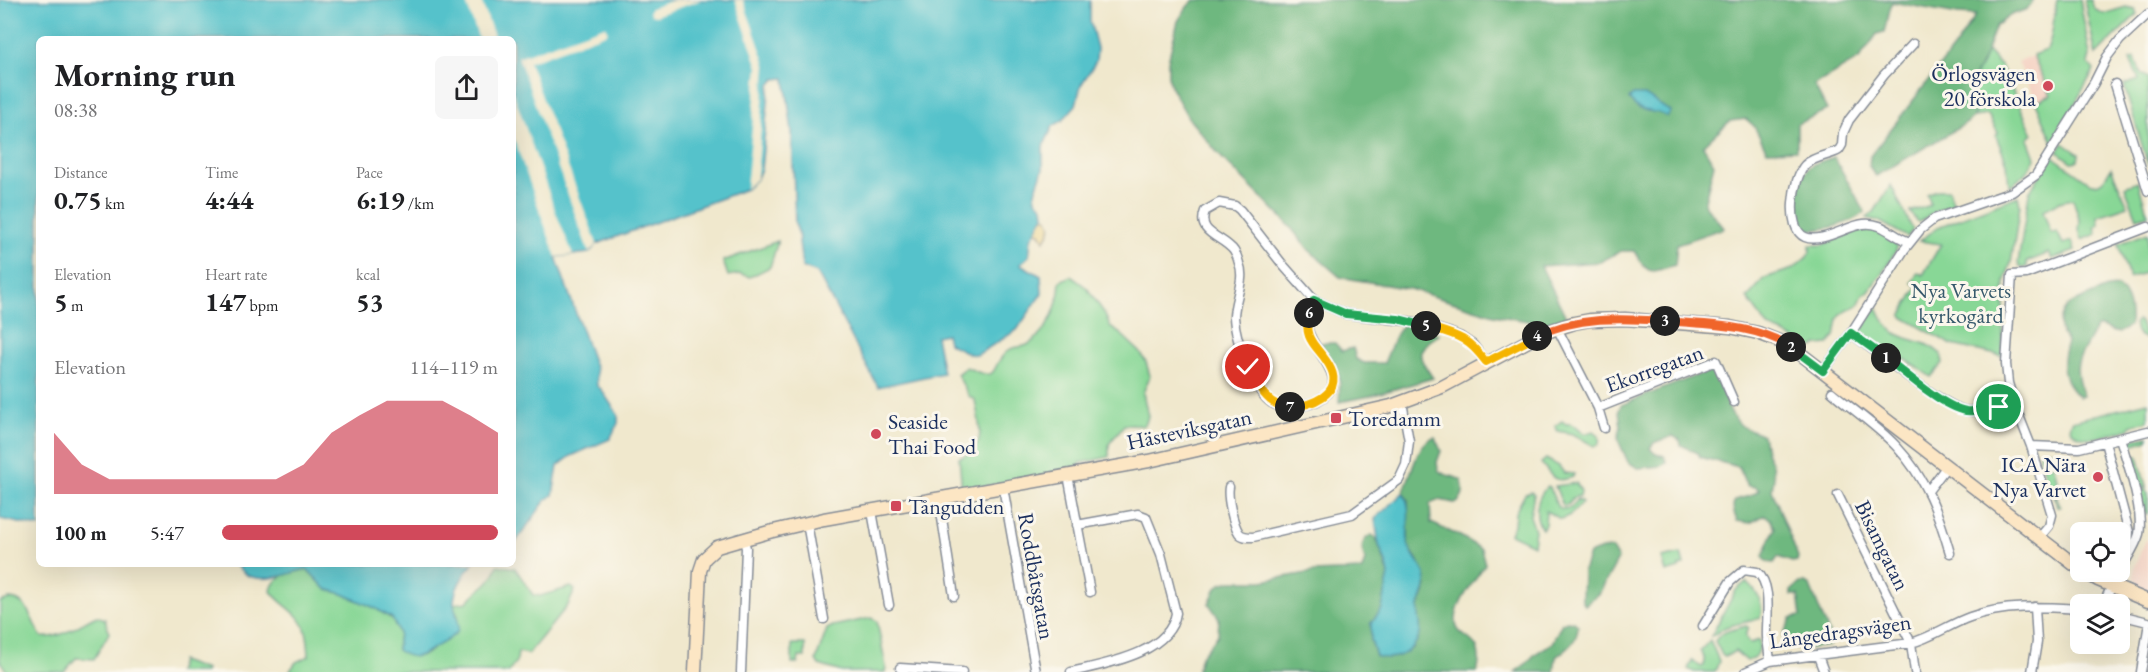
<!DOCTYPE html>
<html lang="en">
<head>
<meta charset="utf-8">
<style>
  body { margin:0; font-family:"EB Garamond",serif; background:#f6f6f6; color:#202124; height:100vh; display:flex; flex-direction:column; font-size:22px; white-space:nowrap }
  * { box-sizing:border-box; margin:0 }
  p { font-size:20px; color:#757577 }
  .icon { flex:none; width:33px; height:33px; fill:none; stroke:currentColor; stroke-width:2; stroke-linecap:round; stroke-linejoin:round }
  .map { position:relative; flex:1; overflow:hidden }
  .panel { position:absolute; left:36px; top:36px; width:480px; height:531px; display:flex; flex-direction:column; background:#fff; border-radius:9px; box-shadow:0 6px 24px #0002 }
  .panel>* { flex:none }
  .controls { position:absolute; left:2070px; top:522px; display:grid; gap:12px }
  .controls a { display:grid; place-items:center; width:60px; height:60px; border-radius:9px; background:#fff; box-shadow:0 6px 24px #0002; font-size:30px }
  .pin { position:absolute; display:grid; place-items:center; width:51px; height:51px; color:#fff; margin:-26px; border:3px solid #fff; border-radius:50%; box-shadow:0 2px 6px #0007 }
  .km { position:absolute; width:30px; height:30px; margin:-15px; border-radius:50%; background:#222; color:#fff; font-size:16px; line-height:30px; text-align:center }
  .round { display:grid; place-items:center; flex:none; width:63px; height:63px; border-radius:9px; background:#f6f6f6 }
  .head { display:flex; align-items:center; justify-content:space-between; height:102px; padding:0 18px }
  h1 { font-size:33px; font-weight:700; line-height:45px }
  .figures { display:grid; grid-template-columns:repeat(3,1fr); gap:9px; height:102px; padding:6px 18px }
  .figures div { display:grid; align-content:center }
  .figures b { font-size:26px; font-weight:700 }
  .figures small { font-size:16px; font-weight:400 }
  .figures p { font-size:16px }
  .chart { height:168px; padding:12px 18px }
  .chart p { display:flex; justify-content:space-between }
  .chart svg { width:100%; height:108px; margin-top:6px; fill:#d1495b; opacity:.7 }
  ul { padding:0 18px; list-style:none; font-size:20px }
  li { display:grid; grid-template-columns:96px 72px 1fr; align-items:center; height:45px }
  li i { height:15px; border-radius:8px; background:#d1495b }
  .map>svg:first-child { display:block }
  .built { fill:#f5d2c3 }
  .green { fill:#88d796; stroke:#52837a; stroke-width:1.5 }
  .forest { fill:#6eb87f; stroke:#44746e; stroke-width:1.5 }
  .sand { fill:#eeda9e; stroke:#84847e; stroke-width:1.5 }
  .water { fill:#54c2cb; stroke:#387894; stroke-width:1.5 }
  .pier { fill:#f0e8cd }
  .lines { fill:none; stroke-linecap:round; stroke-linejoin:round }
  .street-casing { stroke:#868c96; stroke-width:11 }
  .secondary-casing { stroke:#868c96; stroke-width:15 }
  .street { stroke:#fff; stroke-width:8 }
  .secondary { stroke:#fce6c4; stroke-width:12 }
  .split-1-casing { stroke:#fff; stroke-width:12 }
  .split-2-casing { stroke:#fff; stroke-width:12 }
  .split-3-casing { stroke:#fff; stroke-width:12 }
  .split-4-casing { stroke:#fff; stroke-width:12 }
  .split-5-casing { stroke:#fff; stroke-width:12 }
  .split-6-casing { stroke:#fff; stroke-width:12 }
  .split-7-casing { stroke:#fff; stroke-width:12 }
  .split-8-casing { stroke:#fff; stroke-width:12 }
  .split-1 { stroke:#22a559; stroke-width:8 }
  .split-2 { stroke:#22a559; stroke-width:8 }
  .split-3 { stroke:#f0652b; stroke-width:8 }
  .split-4 { stroke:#f0652b; stroke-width:8 }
  .split-5 { stroke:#f5b400; stroke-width:8 }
  .split-6 { stroke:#22a559; stroke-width:8 }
  .split-7 { stroke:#f5b400; stroke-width:8 }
  .split-8 { stroke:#f5b400; stroke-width:8 }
  .poi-dot { fill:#d1495b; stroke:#fbf7ec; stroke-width:2 }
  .labels { text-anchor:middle; stroke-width:6; stroke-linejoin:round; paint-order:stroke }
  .poi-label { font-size:22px; fill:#1b2f5e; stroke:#fbf7ec; text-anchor:start }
  .park-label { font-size:22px; fill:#36596c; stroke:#fbf7ec }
  .street-label { font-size:22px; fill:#1b2f5e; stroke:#fbf7ec }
</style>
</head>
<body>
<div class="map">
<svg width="2148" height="672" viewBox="0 0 2148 672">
  <rect width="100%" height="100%" fill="#fbf7ec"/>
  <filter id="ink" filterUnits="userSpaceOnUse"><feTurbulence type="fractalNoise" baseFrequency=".0167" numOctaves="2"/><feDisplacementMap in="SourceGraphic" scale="12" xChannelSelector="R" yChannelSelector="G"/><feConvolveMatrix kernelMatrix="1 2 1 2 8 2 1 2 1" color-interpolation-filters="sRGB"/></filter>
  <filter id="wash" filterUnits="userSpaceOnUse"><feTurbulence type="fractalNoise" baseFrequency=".008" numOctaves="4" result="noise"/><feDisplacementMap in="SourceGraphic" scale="24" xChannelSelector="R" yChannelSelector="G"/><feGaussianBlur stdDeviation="1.35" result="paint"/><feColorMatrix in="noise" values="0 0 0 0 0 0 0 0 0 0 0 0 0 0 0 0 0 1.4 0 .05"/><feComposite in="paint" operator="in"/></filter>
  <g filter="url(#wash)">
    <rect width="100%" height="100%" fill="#f0e8cd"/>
    <!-- built -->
    <path class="built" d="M 2051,43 L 2070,77 L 2042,116 L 2018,62 L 2047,50 Z
      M 2146,540 L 2148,540 L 2148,592 L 2137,584 L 2133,576 L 2135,565 Z"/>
    <!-- green -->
    <path class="green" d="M 2057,0 L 2080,0 L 2090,55 L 2088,63 L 2094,70 L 2053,142 L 2036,102 L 2051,95 L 2033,55 L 2047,50 C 2054,34 2053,17 2057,0 Z
      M 2084,0 L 2091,0 L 2094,9 L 2103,14 L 2126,7 L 2135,9 L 2137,14 L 2096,55 Z
      M 1986,49 L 2001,66 L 2033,134 L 2028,139 L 2035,158 C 2028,171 2022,179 2009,186 L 2007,163 L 1996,136 L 1998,133 L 1988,115 L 1973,117 L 1976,108 L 1970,95 L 1971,82 L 1982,63 Z
      M 2135,58 L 2141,74 L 2148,78 L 2148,165 L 2124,85 L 2139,80 L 2130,59 Z
      M 2063,143 L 2079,154 L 2078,161 L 2071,162 L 2058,152 Z
      M 2052,156 L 2092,184 C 2103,185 2106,176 2111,168 L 2128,206 L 2098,216 L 2099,225 L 2095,227 L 2097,234 L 2082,240 L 2079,230 L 2080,221 L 2073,199 L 2059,202 L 2044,210 L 2043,211 L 2051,233 L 2057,232 L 2063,244 L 2072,241 L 2075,251 L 2052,259 L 2049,253 L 2027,262 L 2027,267 L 2023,268 L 2019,267 L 2018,263 L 2029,193 Z
      M 2138,182 L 2148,215 L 2137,218 L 2125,187 Z
      M 1891,185 L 1913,230 L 1907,237 L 1879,221 L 1867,218 L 1874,212 Z
      M 1937,190 L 1949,190 L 1954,205 L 1936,211 L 1919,222 L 1916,221 L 1910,212 L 1931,205 L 1927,194 Z
      M 2018,196 L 2020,205 L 2011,263 L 2005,280 L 2002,356 L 1952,345 L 1901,316 L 1918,286 L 1912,283 L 1918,272 L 1923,275 L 1941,244 L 1920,241 L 1938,227 Z
      M 1860,230 C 1878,229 1884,233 1897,245 L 1897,249 L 1884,270 L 1868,292 L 1863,295 L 1858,305 L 1841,314 L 1838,318 L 1835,337 L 1829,344 L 1818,345 L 1810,348 L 1781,332 L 1768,327 L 1747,298 L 1765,278 L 1793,269 L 1807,257 L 1810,252 L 1810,245 L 1822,245 Z
      M 2148,233 L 2148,272 L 2129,278 L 2118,244 Z
      M 778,241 L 770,267 L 750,277 L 740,274 L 728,276 L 723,261 Z
      M 1071,276 L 1087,288 L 1105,314 L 1110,327 L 1121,334 L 1140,352 L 1146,362 L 1150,376 L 1143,393 L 1148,416 L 1146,423 L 1142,426 L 1132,424 L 1124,425 L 1109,444 L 1109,457 L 1080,463 L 1079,471 L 962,490 L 959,458 C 989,447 979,425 975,400 L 969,396 L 957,374 L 966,367 C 1004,385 987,366 1009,350 C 1015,346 1021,348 1027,345 C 1049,333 1059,305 1060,281 Z
      M 1877,307 C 1895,350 1915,331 1941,354 L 1943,363 L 1931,377 L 1905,359 L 1899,365 L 1861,334 L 1861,330 Z
      M 2137,320 L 2140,321 L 2143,332 L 2148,331 L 2148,339 C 2138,337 2131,330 2137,320 Z
      M 2148,402 L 2148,421 L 2131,425 L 2130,428 C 2112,433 2082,448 2070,428 L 2072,421 Z
      M 1562,421 L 1566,424 C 1575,423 1579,428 1584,434 L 1593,431 C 1598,434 1601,439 1598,445 L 1594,446 L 1573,434 L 1558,431 L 1555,426 Z
      M 2148,436 L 2148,440 L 2131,445 L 2134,456 L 2138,456 L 2146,487 L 2137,487 L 2128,445 L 2131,440 Z
      M 2043,450 L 2053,451 L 2052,454 L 2046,456 L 2049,465 L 2054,466 L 2060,494 L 2056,495 L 2060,507 L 2057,507 L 2054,492 L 2051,493 L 2039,455 Z
      M 1546,459 L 1559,466 L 1564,473 L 1574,474 L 1573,477 C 1553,484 1553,477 1541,463 Z
      M 1576,483 L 1581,491 L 1580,496 L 1574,497 L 1569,504 L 1563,506 L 1555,486 Z
      M 1547,487 L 1550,487 L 1557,506 L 1561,509 L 1571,508 L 1577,499 L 1582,502 C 1575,511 1572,516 1560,519 L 1546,511 L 1545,524 L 1542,529 C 1533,516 1536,498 1547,487 Z
      M 2144,489 L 2148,493 L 2148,514 L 2145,514 L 2139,490 Z
      M 1531,492 L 1534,494 L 1530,516 L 1535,530 L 1533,545 L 1510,534 L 1514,525 L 1515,513 L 1525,494 Z
      M 1681,554 L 1684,565 L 1679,566 L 1679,568 L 1666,572 L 1662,558 Z
      M 498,565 L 515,568 L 533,595 L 540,596 L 571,587 L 575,590 L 568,605 L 528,654 L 518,652 L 517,660 L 509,672 L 289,672 L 296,662 L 309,656 C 308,641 308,626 296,615 C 288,606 278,602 271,591 C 274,574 292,573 307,569 L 326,589 L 343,594 L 375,608 L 392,619 L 399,633 L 397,650 C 427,670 442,638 458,616 L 453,604 L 467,602 C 480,586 489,588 498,565 Z
      M 1746,582 C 1757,590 1765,605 1760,618 C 1749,622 1739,623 1729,626 C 1721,628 1718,634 1711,636 L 1736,590 Z
      M 9,599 C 30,599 31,624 42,637 C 63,639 78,624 97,616 L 105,619 L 109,633 L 94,659 L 76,658 L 64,672 L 7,672 L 0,661 L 0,602 Z
      M 871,618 L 877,621 L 886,667 L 885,672 L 842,672 L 819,665 L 816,660 L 827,629 L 833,626 Z
      M 1746,626 L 1748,627 C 1745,634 1744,639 1751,643 L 1759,640 C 1761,650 1757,659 1747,661 L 1735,651 L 1725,657 L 1722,655 L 1715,641 C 1723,629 1734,630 1746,626 Z
      M 1710,640 L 1719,661 L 1715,672 L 1694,672 L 1688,669 L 1692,660 L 1701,667 L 1704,666 L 1704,657 L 1700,651 Z
      M 792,644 L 805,644 L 805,657 L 799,657 L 798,663 L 792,663 Z
      M 181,661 L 206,670 L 205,672 L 177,672 Z"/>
    <!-- forest -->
    <path class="forest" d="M 1194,0 L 2034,0 L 2027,9 L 2011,15 L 1996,26 L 1982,63 L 1971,82 L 1970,95 L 1976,108 L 1973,117 L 1967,123 L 1876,176 L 1869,166 L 1870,156 L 1956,45 L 1976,15 L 1958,14 L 1892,2 L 1884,32 L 1877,34 L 1859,59 L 1814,85 L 1827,110 L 1797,124 L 1797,150 L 1767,151 L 1754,126 L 1746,119 L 1730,121 L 1703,146 L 1714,164 L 1704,204 L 1724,228 L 1677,244 L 1675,265 C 1648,273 1649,276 1634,251 L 1621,251 L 1600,262 L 1541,266 L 1566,317 L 1544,324 L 1494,315 L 1410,289 L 1340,277 L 1309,250 L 1287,223 L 1222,158 L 1189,119 L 1172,89 L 1168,76 L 1168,61 L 1178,21 L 1187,7 Z
      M 1834,157 L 1865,212 C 1851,224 1825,230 1807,230 C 1794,214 1794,185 1808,168 C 1814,162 1827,160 1834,157 Z
      M 2118,287 C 2129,297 2131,312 2130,326 C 2115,336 2116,332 2101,327 L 2096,327 C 2081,358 2070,360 2083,396 L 2079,397 C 2063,384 2059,362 2067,343 C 2066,339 2064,337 2062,334 C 2056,324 2063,310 2070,304 L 2107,288 Z
      M 1403,324 L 1439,334 C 1415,352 1416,353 1433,378 L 1370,396 L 1339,402 C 1342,371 1338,367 1320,343 L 1335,343 L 1342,351 L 1353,348 L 1356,359 L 1364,363 L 1384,363 L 1396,334 Z
      M 1708,371 L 1713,371 L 1717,374 C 1723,388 1729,417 1741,426 C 1747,430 1755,430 1763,435 L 1766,452 L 1772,464 L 1774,478 L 1772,490 L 1795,549 L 1798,557 L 1797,561 L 1792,562 L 1778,557 L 1774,563 C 1768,563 1765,561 1763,556 L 1775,528 L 1771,520 L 1765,515 L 1750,523 L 1737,521 C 1724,489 1747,504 1759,490 L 1756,487 L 1748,486 L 1744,480 L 1739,467 L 1700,457 L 1698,453 L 1681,445 L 1680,440 L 1673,436 L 1654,443 L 1650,448 L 1654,453 L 1664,456 L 1667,462 L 1662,466 L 1638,468 L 1628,462 L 1619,442 L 1618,437 L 1621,427 L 1619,410 L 1621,405 Z
      M 1435,437 L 1441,451 L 1437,462 L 1438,470 C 1446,477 1454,475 1462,481 C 1464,490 1464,496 1457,503 C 1447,503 1437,496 1430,504 L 1431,523 L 1462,537 L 1481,549 L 1485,564 C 1477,577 1462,596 1458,609 C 1449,637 1470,633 1477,648 C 1480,655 1479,665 1477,672 L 1197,672 L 1201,656 L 1218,635 L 1219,618 L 1209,604 L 1216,588 L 1221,584 L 1230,581 L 1262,581 L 1313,572 L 1362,570 L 1365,560 C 1361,550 1360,539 1372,535 L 1376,538 L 1381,550 L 1389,575 L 1382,609 L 1371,623 L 1371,640 L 1376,656 L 1413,648 L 1420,633 L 1418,609 L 1427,586 L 1417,559 L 1408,546 L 1408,500 L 1403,493 C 1410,479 1418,439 1435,437 Z
      M 1602,549 L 1612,549 L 1618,559 L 1600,592 L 1585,605 L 1582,600 L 1583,571 L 1589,554 Z
      M 1800,583 L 1805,583 L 1810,586 L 1829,633 L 1829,646 L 1800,649 L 1785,643 C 1780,633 1789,627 1791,618 L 1801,616 L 1798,595 L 1791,595 L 1791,591 Z
      M 1567,621 L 1574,622 L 1578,626 C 1577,643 1568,647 1556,657 L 1554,672 L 1515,672 L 1527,663 L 1535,654 L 1552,643 L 1562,623 Z"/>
    <!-- sand -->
    <path class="sand" d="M 1043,217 L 1047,218 C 1054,226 1050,233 1044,240 L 1040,233 L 1035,232 Z"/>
    <!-- water -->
    <path class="water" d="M 0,0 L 1090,0 L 1090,21 L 1097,48 L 1096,61 L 1081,85 L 1076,105 L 1062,121 L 1053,126 L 1043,147 L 1043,169 L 1035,192 L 1036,200 L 1043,207 L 1044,215 L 1031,239 L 1029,256 L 1020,264 L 1041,276 L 1042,293 L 1017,330 L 977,355 L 970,354 L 948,343 L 946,334 L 936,336 L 943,373 L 878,387 L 821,280 L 817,273 L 802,267 L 798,232 L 795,223 L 792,132 L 785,78 L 775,79 L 770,85 L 761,168 L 757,178 L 746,189 L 597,244 L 589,253 L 556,257 L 596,370 L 597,386 L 601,389 L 618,415 L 618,423 L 610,439 L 571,456 L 558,466 L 553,495 L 545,501 L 513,546 L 513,39 L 39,39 L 39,527 L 0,519 Z
      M 1633,95 L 1645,95 L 1671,112 L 1667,117 C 1654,107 1642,117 1629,99 Z
      M 1403,493 C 1413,507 1406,526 1408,543 C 1409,552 1421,564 1425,575 C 1428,587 1422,595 1419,606 C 1417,615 1422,625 1420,634 C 1414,653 1394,662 1376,656 L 1371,640 L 1371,623 L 1382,609 L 1389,575 L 1387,565 L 1379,545 L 1375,519 Z
      M 234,564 L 473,564 C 464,573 454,589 454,603 C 454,612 460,618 458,631 C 452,638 445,642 437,646 C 420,656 415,662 397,650 L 399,633 L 392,618 L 375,608 L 343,594 L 326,589 L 307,569 C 290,573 266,583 249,576 C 244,574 238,567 234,564 Z"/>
    <!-- pier -->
    <path class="pier" d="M 465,0 L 481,0 L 495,39 L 479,39 Z
      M 674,0 L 701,0 L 655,16 L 651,15 L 649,12 L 651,8 Z
      M 735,0 L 743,0 L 766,65 L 757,178 L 746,189 L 758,67 Z
      M 605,26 L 608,31 L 605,34 L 529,62 L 597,244 L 589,253 L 518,57 Z
      M 513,92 L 556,213 L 573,255 L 556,257 L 513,136 Z"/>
  </g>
  <g filter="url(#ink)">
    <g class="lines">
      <defs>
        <path id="street" d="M 2115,84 L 2148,191
          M 1910,242 C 1894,238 1883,221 1863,224 C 1847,226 1821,244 1805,237 C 1785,228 1793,178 1805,165 C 1814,156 1829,156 1839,150 L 1842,145 L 1843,133 L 1849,120 L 1884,75 L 1913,44
          M 1314,300 C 1310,310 1306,319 1308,330 C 1312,351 1351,379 1323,397 C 1315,403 1304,406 1293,407 C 1285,407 1278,407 1272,403 C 1253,391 1235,338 1234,317 C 1234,299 1246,280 1239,263 C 1238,259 1236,254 1234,251 C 1223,236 1196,234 1205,211 L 1219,203 L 1235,206 L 1240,210 L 1283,265 L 1314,300 L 1346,314 L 1415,322 L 1448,332 L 1461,337 L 1473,345 L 1486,362
          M 1557,328 L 1598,408 L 1604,428
          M 1851,333 C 1875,350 1943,408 1968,411 C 1983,412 1999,407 2014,403
          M 1823,371 L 1851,333 L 1904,250 L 1920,230 L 1934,219 L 2012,192 L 2036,175 L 2094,83 L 2107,57 L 2120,40 L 2148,14
          M 1832,392 C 1853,410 1877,426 1896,446 C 1926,478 1938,512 1950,553
          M 1598,408 L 1716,361 L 1734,402
          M 2105,442 L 2129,532 L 2128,554
          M 2031,446 L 2079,448 L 2148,431
          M 1068,475 L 1090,592
          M 1003,487 L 1036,672
          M 1229,487 C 1227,497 1233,524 1239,533 C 1242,537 1247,537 1253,537 L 1352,514 L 1399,480 L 1406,465 L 1409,441 L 1402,402
          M 1928,491 L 1947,466
          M 1838,495 L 1911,643 L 1915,672
          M 939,499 L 954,596
          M 872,511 L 889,605
          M 807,523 L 824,619
          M 2039,538 L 2049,526 L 2052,515 L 2031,446 L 2014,403 L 2008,383 L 2006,364 L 2012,275 L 2026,274 L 2148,227
          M 2120,571 C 2126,559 2135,548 2139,534 C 2144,511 2127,461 2120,438
          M 2103,604 L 2119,572
          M 2120,615 L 2148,622
          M 1703,626 L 1730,582 L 1744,570 L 1757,572 C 1773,585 1766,619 1767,637 C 1768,645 1769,653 1770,661
          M 1818,656 L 1824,672
          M 900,668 L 962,672
          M 741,672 L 746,548 L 744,540
          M 1071,672 C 1104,664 1170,654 1176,613 L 1161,554 L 1146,517 L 1138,514 L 1077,525
          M 1745,672 L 1770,661 L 1911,643 C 1933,637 1950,624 1970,617 C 2005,604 2045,607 2080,609
          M 2032,672 L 2037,642 L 2035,607
          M 2141,672 L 2148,629"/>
        <path id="secondary" d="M 2085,572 L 2098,580 L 2148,601
          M 695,672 L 700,571 L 704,559 L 717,547 L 769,532 L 824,519 L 1149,461 L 1391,406 L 1442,387 L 1543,333 L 1574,323 L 1590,320 L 1625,319 L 1730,327 L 1758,333 L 1789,345 L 2080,569"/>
      </defs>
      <!-- street casing -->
      <use href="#street" class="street-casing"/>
      <!-- secondary casing -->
      <use href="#secondary" class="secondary-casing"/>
      <!-- street -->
      <use href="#street" class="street"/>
      <!-- secondary -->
      <use href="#secondary" class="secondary"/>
    </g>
  </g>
  <g class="lines" filter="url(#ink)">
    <defs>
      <path id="split-1" d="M 1886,358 C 1905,373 1943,407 1966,411 C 1977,412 1988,409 1999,407"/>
      <path id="split-2" d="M 1791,347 L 1823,371 L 1851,333 L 1886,358"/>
      <path id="split-3" d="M 1665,321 C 1707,325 1754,324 1791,347"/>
      <path id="split-4" d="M 1537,336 C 1577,316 1621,318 1665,321"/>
      <path id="split-5" d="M 1426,326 C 1455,335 1467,336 1486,362 L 1537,336"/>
      <path id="split-6" d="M 1309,313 L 1314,300 L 1346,314 L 1398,319 L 1426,326"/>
      <path id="split-7" d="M 1290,407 C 1310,406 1343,394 1331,369 C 1321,347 1301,343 1309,313"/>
      <path id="split-8" d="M 1248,367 C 1258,385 1267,408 1290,407"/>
    </defs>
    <!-- split-1 casing -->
    <use href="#split-1" class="split-1-casing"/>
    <!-- split-2 casing -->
    <use href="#split-2" class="split-2-casing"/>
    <!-- split-3 casing -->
    <use href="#split-3" class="split-3-casing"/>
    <!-- split-4 casing -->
    <use href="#split-4" class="split-4-casing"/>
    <!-- split-5 casing -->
    <use href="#split-5" class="split-5-casing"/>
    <!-- split-6 casing -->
    <use href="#split-6" class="split-6-casing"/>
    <!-- split-7 casing -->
    <use href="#split-7" class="split-7-casing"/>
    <!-- split-8 casing -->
    <use href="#split-8" class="split-8-casing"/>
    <!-- split-1 -->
    <use href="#split-1" class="split-1"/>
    <!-- split-2 -->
    <use href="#split-2" class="split-2"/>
    <!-- split-3 -->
    <use href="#split-3" class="split-3"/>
    <!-- split-4 -->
    <use href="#split-4" class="split-4"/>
    <!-- split-5 -->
    <use href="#split-5" class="split-5"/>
    <!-- split-6 -->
    <use href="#split-6" class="split-6"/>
    <!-- split-7 -->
    <use href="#split-7" class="split-7"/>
    <!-- split-8 -->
    <use href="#split-8" class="split-8"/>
  </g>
  <!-- markers -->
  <g class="poi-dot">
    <circle cx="2048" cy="86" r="6"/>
    <rect x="1330" y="412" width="12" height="12" rx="3"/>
    <circle cx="876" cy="434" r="6"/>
    <circle cx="2098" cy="477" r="6"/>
    <rect x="890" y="500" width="12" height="12" rx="3"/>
  </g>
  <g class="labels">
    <!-- poi labels -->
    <g class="poi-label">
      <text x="2036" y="81" text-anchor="end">Örlogsvägen<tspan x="2036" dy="25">20 förskola</tspan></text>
      <text x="1348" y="426">Toredamm</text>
      <text x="888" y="429">Seaside<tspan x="888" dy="25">Thai Food</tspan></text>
      <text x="2086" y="472" text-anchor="end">ICA Nära<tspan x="2086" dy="25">Nya Varvet</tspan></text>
      <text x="908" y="514">Tångudden</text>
    </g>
    <!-- park labels -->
    <g class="park-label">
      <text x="1961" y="298">Nya Varvets<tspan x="1961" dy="25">kyrkogård</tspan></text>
    </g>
    <!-- street labels -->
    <g class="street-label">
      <text transform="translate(1654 368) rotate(-20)" y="8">Ekorregatan</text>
      <text transform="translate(1189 429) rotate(-12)" y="8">Hästeviksgatan</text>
      <text transform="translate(1883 545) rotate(64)" y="8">Bisamgatan</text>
      <text transform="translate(1037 576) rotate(80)" y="8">Roddbåtsgatan</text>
      <text transform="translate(1840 631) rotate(-8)" y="8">Långedragsvägen</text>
    </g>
  </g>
</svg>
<div class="controls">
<a><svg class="icon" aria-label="locate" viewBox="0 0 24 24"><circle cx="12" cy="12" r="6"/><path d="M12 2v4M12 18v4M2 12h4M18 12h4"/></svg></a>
<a><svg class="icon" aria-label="layers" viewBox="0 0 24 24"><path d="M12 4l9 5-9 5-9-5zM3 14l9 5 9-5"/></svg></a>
</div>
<div class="pin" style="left:1999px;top:407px;background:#1e9e55"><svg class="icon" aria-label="arrive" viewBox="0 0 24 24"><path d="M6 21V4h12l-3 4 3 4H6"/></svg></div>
<div class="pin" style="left:1248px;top:367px;background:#d93025"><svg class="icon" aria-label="check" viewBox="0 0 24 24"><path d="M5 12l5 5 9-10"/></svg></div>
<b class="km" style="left:1886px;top:358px">1</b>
<b class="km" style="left:1791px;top:347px">2</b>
<b class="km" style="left:1665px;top:321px">3</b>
<b class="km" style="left:1537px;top:336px">4</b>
<b class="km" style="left:1426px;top:326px">5</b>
<b class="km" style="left:1309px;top:313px">6</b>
<b class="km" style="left:1290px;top:407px">7</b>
<section class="panel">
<div class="head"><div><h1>Morning run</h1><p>08:38</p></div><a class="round"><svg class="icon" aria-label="share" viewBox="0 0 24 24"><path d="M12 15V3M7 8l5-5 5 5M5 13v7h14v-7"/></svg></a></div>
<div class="figures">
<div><p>Distance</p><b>0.75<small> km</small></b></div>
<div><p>Time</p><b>4:44</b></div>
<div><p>Pace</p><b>6:19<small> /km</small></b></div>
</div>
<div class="figures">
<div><p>Elevation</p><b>5<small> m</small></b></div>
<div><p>Heart rate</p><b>147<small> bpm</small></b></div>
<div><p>kcal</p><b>53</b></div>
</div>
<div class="chart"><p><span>Elevation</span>114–119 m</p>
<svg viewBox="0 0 160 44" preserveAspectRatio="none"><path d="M0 44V19L10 32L20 38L30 38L40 38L50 38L60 38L70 38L80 38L90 32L100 19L110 12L120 6L130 6L140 6L150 12L160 19V44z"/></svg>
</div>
<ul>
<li><b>100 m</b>5:47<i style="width:100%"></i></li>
</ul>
</section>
</div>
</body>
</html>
